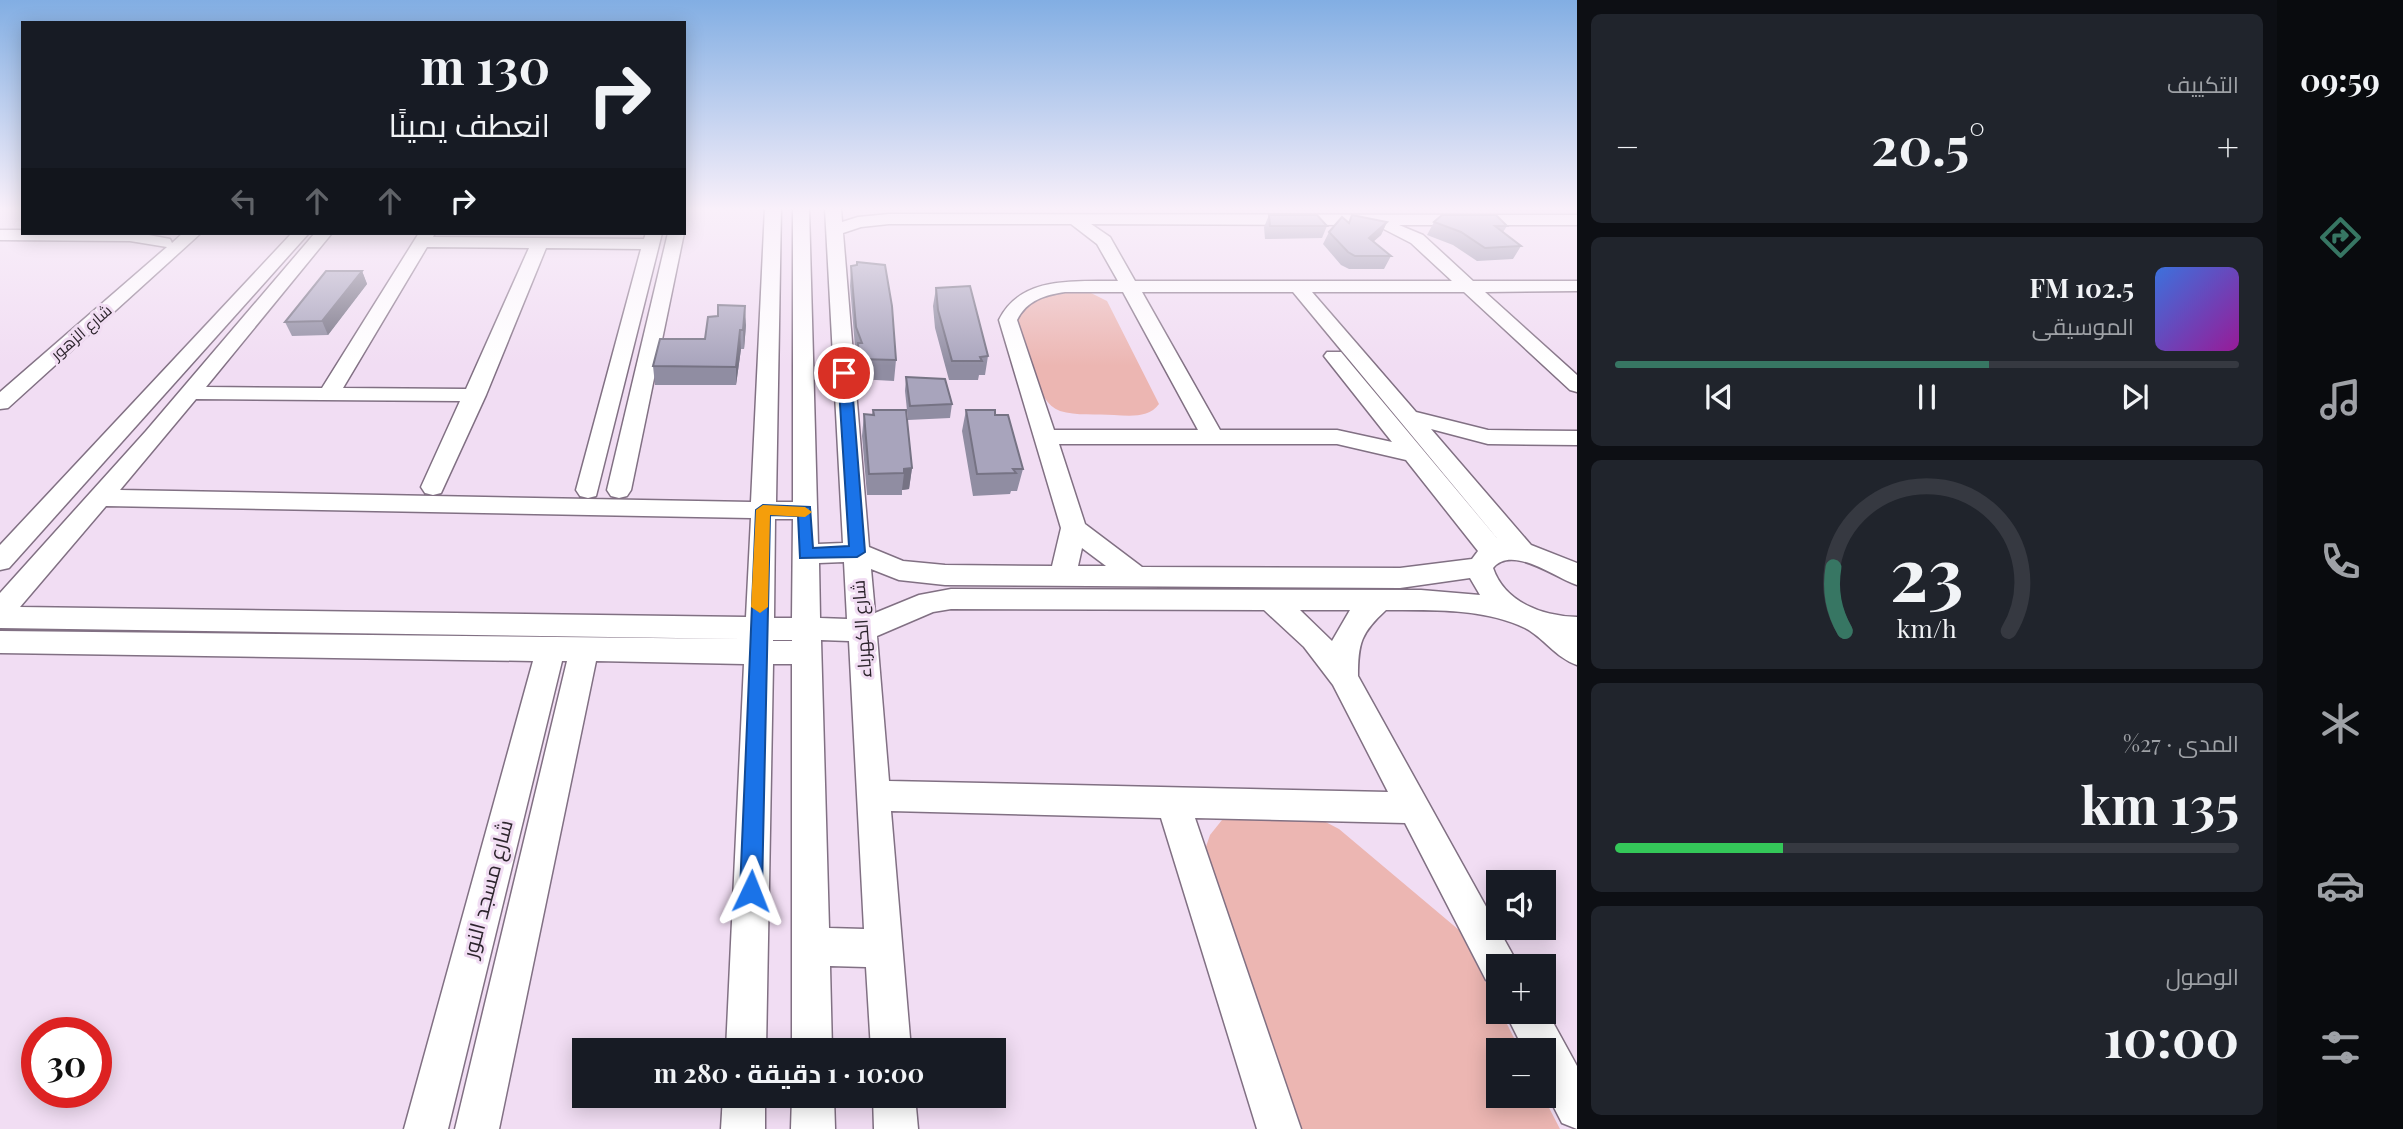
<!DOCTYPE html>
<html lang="ar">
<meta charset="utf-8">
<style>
:root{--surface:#171b24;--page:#20242c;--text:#f1f3f6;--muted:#9ea1a6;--line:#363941;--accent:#377663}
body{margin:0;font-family:"Playfair Display",Cairo,serif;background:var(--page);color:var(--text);direction:rtl;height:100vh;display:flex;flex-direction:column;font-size:26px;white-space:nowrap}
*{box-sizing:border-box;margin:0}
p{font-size:23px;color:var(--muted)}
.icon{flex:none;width:38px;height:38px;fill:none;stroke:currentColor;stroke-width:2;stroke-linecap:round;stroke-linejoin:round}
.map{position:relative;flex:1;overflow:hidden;direction:ltr}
.drawer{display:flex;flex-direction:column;gap:14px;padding:14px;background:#0d0f14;width:700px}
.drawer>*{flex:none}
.banner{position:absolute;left:21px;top:21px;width:665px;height:214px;border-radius:0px;box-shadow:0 4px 18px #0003;direction:rtl;background:#171b24;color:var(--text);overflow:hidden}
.tools{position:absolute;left:1486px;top:870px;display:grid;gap:14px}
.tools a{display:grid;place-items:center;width:70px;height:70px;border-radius:0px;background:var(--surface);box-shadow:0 4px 18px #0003;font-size:35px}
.speed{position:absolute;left:21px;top:1017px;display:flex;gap:14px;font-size:35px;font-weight:700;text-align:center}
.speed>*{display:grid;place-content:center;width:91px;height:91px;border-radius:50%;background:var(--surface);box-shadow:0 4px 18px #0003;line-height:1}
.speed .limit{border:10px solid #d22;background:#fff;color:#111}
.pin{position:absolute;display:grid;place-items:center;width:60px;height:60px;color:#fff;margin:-30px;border:4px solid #fff;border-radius:50%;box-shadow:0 2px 7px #0007}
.me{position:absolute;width:77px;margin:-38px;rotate:2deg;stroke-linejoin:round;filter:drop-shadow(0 0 5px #0008)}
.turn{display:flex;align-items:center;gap:24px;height:147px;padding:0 21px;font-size:32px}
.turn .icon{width:91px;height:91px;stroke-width:2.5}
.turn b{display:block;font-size:49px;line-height:60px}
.lanes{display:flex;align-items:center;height:66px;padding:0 21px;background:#0003;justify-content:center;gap:35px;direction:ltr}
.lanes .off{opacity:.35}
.big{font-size:52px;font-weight:700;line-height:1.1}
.drawer .card{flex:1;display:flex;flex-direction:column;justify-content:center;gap:10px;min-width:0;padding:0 24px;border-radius:10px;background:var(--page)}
.drawer .dial{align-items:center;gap:0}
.dial svg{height:182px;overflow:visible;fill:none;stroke:var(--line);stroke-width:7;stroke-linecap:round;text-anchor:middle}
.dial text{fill:var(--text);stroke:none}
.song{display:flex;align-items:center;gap:21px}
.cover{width:84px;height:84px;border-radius:10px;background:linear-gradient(135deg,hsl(220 70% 55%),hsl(300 70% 35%))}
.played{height:7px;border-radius:4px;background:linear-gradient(90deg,var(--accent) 60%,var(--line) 60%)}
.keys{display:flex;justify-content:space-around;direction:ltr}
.heat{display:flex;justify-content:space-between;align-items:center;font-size:38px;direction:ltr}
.charge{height:10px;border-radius:5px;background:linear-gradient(90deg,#34c759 27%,var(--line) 0)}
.trip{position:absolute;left:572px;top:1038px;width:434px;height:70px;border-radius:0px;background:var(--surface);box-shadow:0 4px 18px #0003;font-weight:700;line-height:70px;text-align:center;direction:rtl}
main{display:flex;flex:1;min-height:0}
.menu{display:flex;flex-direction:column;width:126px;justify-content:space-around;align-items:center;background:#090b0e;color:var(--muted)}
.menu .icon{width:49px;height:49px}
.menu .active{color:var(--accent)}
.menu b{font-size:32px;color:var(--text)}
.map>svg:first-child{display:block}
.green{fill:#ecb6b2}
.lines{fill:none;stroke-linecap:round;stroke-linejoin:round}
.minor-casing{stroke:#817083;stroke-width:3}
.minor{fill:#fff;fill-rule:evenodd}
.wall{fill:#908da2}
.shaded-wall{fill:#767384}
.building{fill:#a8a4bc;stroke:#767384;stroke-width:2}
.route{fill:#1a73e8;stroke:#114b97;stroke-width:2}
.slow{fill:#f59e0b}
.labels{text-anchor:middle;stroke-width:6;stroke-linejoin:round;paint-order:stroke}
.far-street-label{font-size:16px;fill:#2d252d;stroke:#f1ddf3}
.street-label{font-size:18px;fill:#2d252d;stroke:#f1ddf3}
.near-street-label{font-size:21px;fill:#2d252d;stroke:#f1ddf3}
</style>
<main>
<nav class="menu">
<b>09:59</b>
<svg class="icon active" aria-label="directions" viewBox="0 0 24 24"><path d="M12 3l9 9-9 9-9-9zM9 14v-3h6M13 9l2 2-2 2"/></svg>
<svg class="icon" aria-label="music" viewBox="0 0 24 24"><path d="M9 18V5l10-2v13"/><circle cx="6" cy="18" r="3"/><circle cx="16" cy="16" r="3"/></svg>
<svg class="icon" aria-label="phone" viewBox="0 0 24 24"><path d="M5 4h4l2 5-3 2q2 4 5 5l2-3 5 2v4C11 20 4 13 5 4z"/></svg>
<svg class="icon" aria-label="climate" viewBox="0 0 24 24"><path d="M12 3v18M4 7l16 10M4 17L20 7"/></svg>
<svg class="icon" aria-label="car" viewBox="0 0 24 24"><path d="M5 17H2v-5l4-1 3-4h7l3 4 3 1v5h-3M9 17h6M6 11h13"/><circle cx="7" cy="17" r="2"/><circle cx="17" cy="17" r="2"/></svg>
<svg class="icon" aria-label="filters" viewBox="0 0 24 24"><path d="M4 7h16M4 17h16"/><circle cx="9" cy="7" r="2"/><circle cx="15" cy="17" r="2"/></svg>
</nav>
<section class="drawer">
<div class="card"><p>التكييف</p>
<div class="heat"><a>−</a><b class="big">20.5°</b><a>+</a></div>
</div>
<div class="card">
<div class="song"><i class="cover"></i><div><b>102.5 FM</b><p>الموسيقى</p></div></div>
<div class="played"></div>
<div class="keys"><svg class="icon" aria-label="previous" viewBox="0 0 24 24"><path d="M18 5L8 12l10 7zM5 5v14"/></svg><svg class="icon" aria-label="pause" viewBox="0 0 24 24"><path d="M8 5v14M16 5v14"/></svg><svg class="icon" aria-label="next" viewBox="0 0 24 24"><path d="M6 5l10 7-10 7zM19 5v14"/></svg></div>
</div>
<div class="card dial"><svg viewBox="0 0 100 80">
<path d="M14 69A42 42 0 1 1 86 69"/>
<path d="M14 69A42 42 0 0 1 9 41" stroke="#377663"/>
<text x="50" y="56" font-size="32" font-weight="700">23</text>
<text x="50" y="72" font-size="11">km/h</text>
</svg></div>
<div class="card"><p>المدى · 27%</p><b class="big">135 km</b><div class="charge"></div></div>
<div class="card"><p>الوصول</p><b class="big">10:00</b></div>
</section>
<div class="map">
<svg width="1577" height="1129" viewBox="0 0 1577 1129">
<rect width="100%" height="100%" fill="#f1ddf3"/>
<g class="green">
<path d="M1071,289L1089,292L1107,301L1159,404C1149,418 1130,416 1114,415C1097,414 1076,416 1060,411C1034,402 1023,340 1015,315L1026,300Z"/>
<path d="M1226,815L1318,818L1339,829L1459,930L1498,1006V1012H1501L1520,1050H1498V1096H1543L1560,1129H1279L1201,861L1210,835Z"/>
</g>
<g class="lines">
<g class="minor-casing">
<g id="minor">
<path d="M765,208H781L776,502H793V208H809L818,544L843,543L825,208H841L842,222L858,217L889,214L1577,215V225H1399L1423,235L1473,281H1577V291L1485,292L1577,375V392L1570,390L1464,292H1312L1416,412L1488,430L1577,431V445L1488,444L1431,429L1531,545L1577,563V585C1557,579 1512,544 1493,568C1505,603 1543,616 1577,617V665C1556,658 1543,637 1525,628C1484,608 1430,610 1386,610C1361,633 1358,643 1358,676L1519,966H1498V984L1486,980L1405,823L1195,818L1301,1129H1257L1161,818L891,811L911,1050H871L866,967L830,966L832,1050H792V664H773L766,1050H726L744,664L596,661L499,1129H455L567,661H562L448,1129H404L533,661L0,653V631L745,639L0,628V593L146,431L315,233H332L206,387L322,388L419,233H435L433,237L644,239L646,233H662L596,496L588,498L580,496L576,490L641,249L546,248L486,395L441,493L433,495L425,493L421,487L460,401L196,399L120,490L751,502ZM889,224H1071L1097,244L1118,281C1075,282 1021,275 999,320L1061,528L1052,566L945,565L903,561L869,547L843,233L861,227ZM1091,224L1376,225L1411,243L1452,281H1135L1110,237ZM427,247L529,248L466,389L343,388ZM1065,292H1123L1198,430H1054L1017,320C1027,300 1045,295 1065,292ZM1142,292H1293L1501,543L1341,352H1327L1324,356L1392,442L1337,430H1220ZM1059,444H1337L1406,460L1478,551L1472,559L1400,568L1142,567L1085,524ZM106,506L751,518L746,617L20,607ZM775,519H793L792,618H774ZM1082,548L1106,566H1078ZM844,562L847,619L820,618L819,563ZM871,569L899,580L945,585L1400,588L1470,578L1480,595L1421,590L951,589L919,595L875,613ZM951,609L1264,610L1304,647L1333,685L1388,792L889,781L877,636L933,612ZM1300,610H1350L1332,641ZM773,640H792V641H773ZM821,640L849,641L864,929L829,928Z"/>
<path d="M0,230H23V233H138L170,239L172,243L183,233H201L8,408L0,409V392L167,247L130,241L0,240Z"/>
<path d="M292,233H309L9,568L0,570V545Z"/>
<path d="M668,233H684L631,490L627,496L619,498L611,496L607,490Z"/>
<path d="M1544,1006L1577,1066V1129L1562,1123L1544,1088V1050H1524L1505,1012H1544Z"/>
<path d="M723,1096H765V1129H721Z"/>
<path d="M792,1096H834L835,1129H791Z"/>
<path d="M873,1096H915L918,1129H874Z"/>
</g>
</g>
<use href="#minor" class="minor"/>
</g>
<g class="wall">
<path d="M1269,215L1327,226L1322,238L1265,239L1264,227Z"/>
<path d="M1348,222H1387L1381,235L1373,241L1391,256L1384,269H1349L1341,265L1323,244L1329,232Z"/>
<path d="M1434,222L1507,226L1503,232L1521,246L1513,259L1477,261L1453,245L1427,235Z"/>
<path d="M851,266L896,360L894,381L858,379L856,364L857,353L855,347L850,286Z"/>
<path d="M362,271L367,284L328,335L292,336L285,322Z"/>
<path d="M936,288L988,356L985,375H979L978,380H949L935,328L933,306Z"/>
<path d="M746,325L744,349H741L736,385H655L653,366L705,339Z"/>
<path d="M906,377L952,404L950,418L908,420L905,391Z"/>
<path d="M873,410L912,468L909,489L902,490V495H867L862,436L864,414L872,415Z"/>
<path d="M966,410L995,415L1023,469L1017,491H1011L1010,494L973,496L962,431Z"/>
</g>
<g class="shaded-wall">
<path d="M1387,222L1381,235L1363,251L1369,238Z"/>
<path d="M362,271L367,284L328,335L322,321Z"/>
<path d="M745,306L746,325L744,349L743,330Z"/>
<path d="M740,330L741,349L736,385V367Z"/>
<path d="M912,468L909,489L902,490L904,473V469Z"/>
</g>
<g class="building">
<path d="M1269,215H1317L1327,226H1270Z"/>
<path d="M1352,215L1387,222L1369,238L1391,256H1355L1348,252L1329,232L1342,217L1349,223Z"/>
<path d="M1442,215H1496L1507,226H1495L1521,246L1485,248L1461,232L1434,222Z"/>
<path d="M857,262L885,265L892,306L896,360L859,359L858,343H862L856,327L851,266L857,265Z"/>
<path d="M326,271H362L322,321L285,322Z"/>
<path d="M970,286L988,356L980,357L982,361H952L938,310L936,288Z"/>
<path d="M718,305L745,306L743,330H740L736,367L653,366L660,339H705L708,317L718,316Z"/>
<path d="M906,377L945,379L952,404L910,406Z"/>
<path d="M873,410H906L912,468L904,469V473L869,474L864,414L874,415Z"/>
<path d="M966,410H995V415H1008L1023,469H1013L1016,473L977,474Z"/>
</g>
<linearGradient id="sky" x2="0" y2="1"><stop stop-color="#82aee3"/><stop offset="0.57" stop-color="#f9f0fa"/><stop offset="1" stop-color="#f9f0fa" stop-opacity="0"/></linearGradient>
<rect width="1577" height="366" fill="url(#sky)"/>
<path class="route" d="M844,369L851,373L865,552L857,557L800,558L798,516L770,515L762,891L758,898L751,901L743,898L740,891L756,510L763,505L810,507L813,548L849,546L838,373Z"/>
<path class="slow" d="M763,505L805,507L812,512L805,517L770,515L768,607L760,613L751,607L756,510Z"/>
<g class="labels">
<g class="far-street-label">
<text transform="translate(81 332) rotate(-41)" y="6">شارع الزهور</text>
</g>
<g class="street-label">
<text transform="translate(862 629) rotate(-94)" y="6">شارع الكهرباء</text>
</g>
<g class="near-street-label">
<text transform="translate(488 889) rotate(-75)" y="7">شارع مسجد النور</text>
</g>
</g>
</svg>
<div class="tools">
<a><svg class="icon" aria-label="sound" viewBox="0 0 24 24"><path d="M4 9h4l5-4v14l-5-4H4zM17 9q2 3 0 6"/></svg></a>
<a>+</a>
<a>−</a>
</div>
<div class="speed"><div class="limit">30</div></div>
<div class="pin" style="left:844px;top:373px;background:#d93025"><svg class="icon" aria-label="arrive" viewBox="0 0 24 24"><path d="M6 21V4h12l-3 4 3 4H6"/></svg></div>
<svg class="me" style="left:751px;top:891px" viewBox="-20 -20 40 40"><path d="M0-17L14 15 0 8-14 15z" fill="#1a73e8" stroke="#fff" stroke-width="4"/></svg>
<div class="trip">10:00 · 1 دقيقة · 280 m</div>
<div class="banner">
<div class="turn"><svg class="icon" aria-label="right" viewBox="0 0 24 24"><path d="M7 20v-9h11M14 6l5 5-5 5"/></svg><div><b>130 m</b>انعطف يمينًا</div></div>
<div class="lanes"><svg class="icon off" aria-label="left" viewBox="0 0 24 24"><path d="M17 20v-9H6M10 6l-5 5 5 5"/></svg><svg class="icon off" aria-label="ahead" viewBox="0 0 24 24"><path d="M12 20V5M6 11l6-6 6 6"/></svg><svg class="icon off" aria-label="ahead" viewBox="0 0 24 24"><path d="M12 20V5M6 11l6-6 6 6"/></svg><svg class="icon" aria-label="right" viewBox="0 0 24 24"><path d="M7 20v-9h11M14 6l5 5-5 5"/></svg></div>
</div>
</div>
</main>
